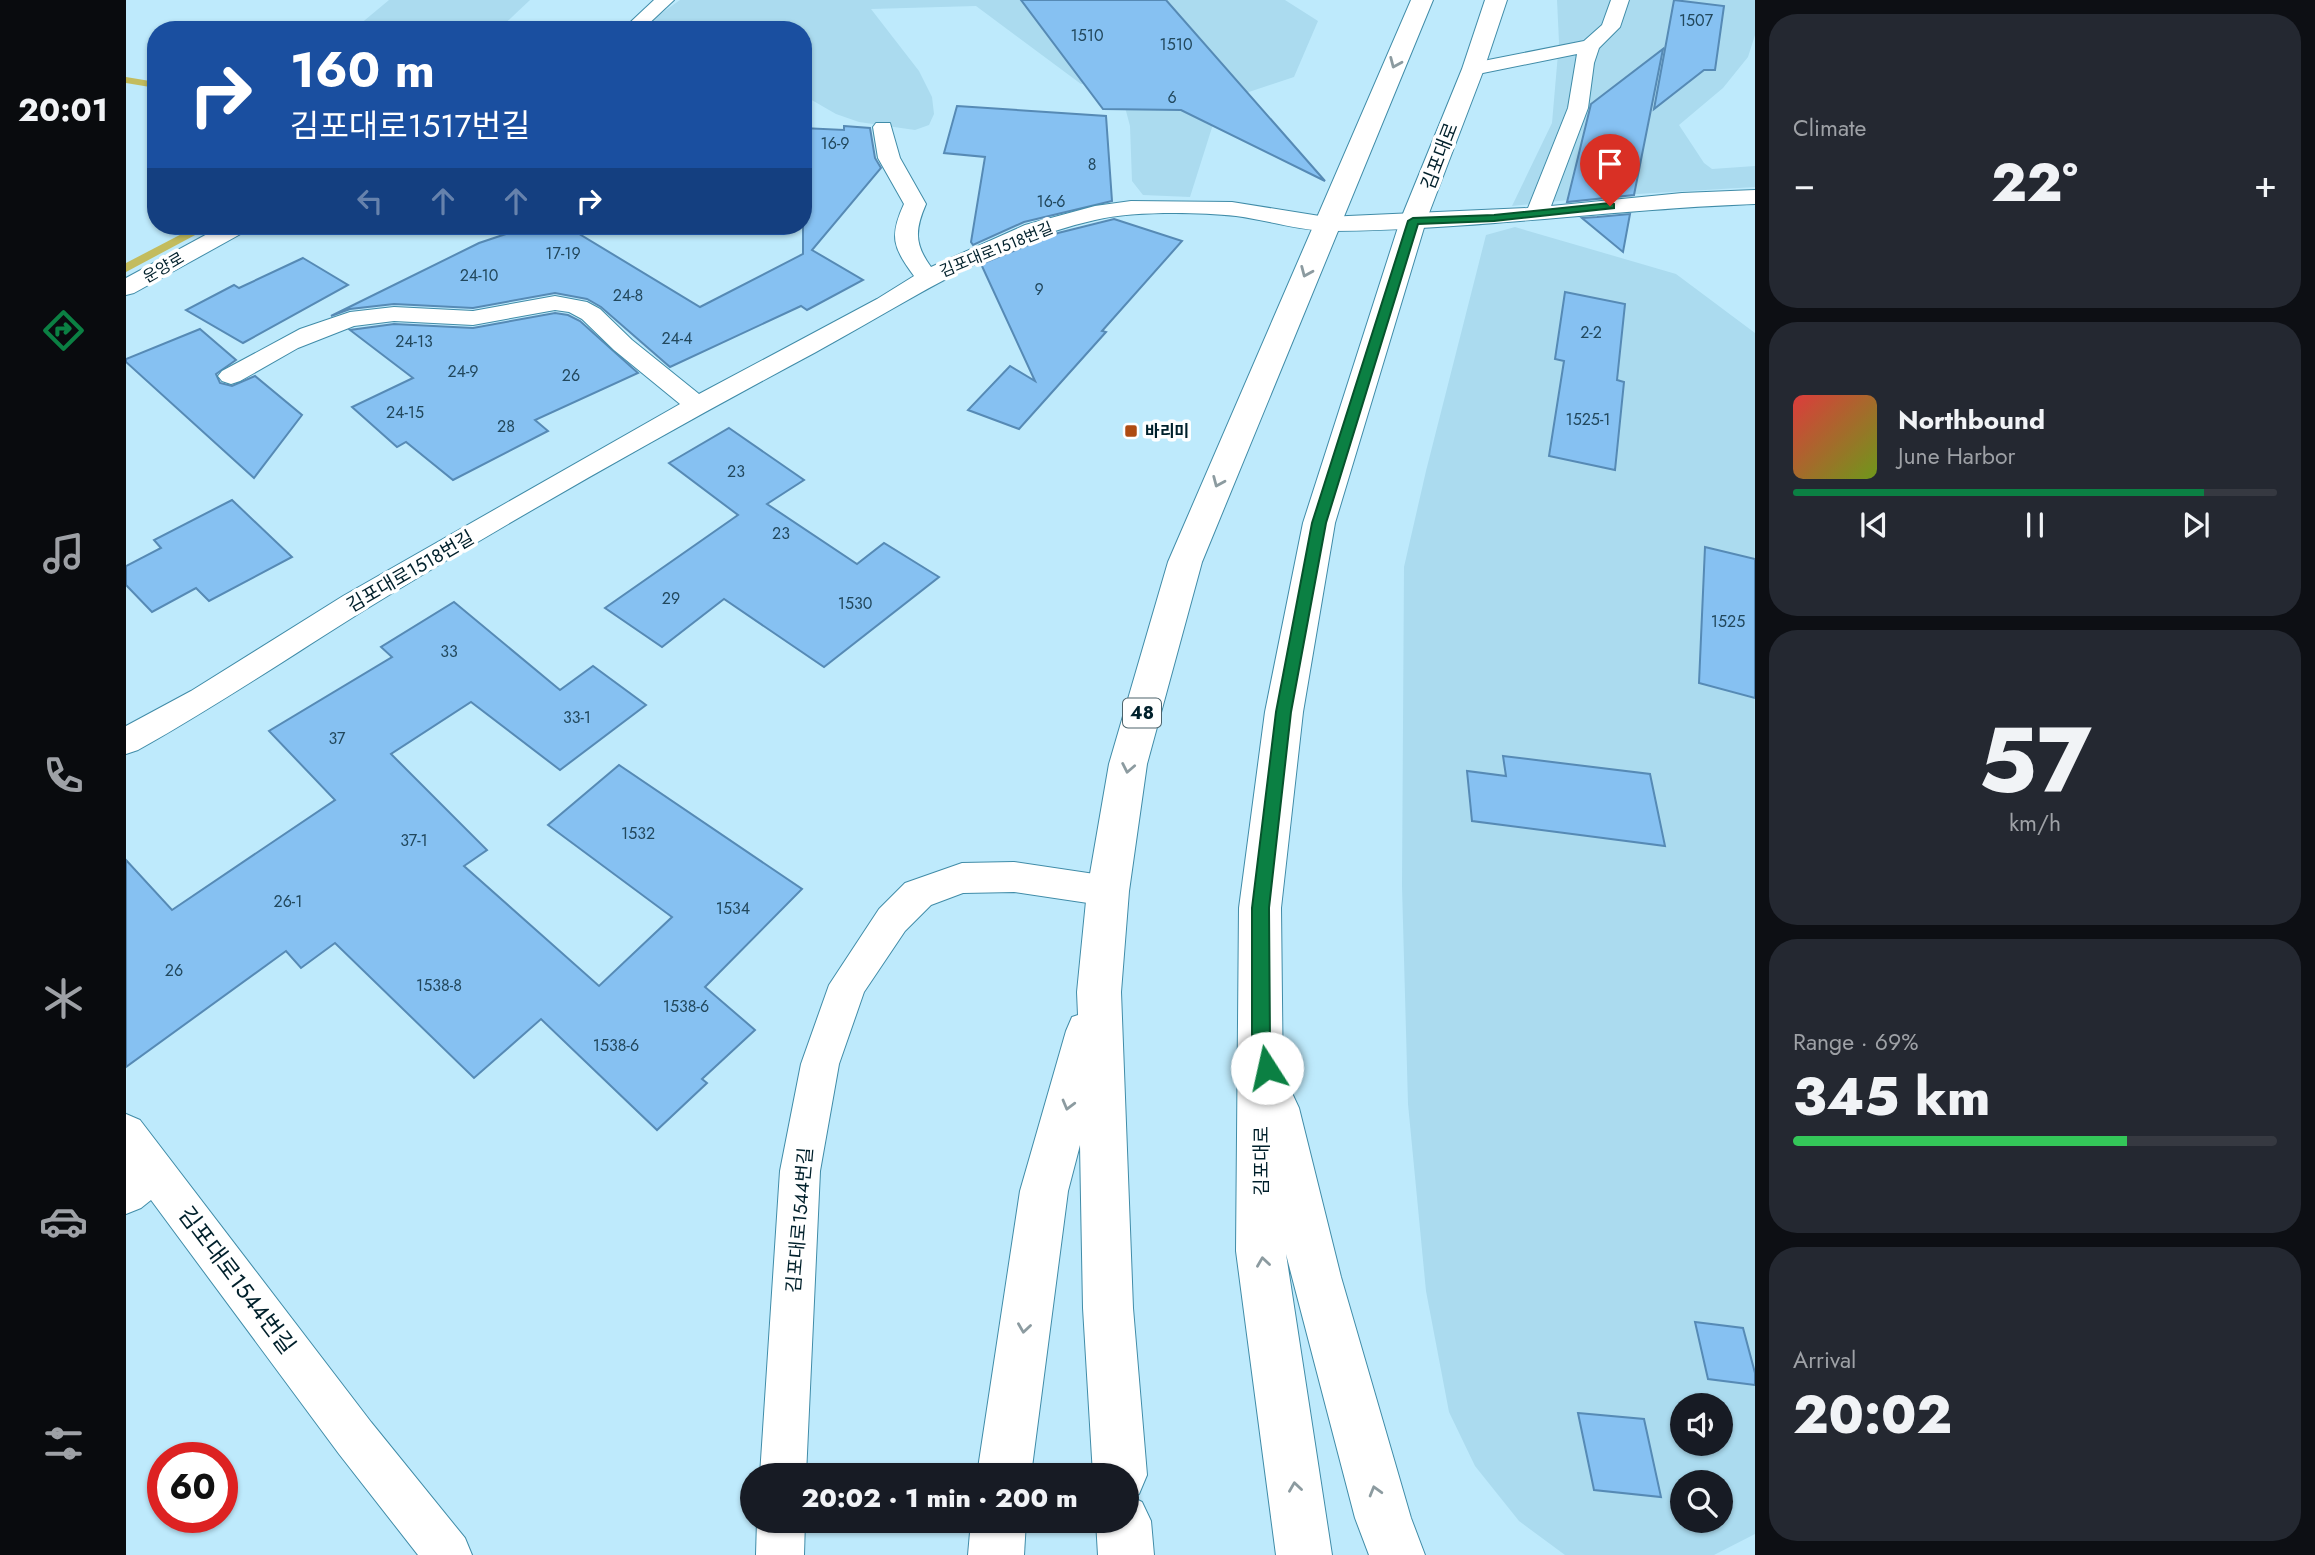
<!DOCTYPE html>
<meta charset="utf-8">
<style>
:root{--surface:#171b24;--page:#242831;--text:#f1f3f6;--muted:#9ea1a6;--line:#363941;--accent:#0b8043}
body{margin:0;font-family:Jost,"Noto Sans KR",sans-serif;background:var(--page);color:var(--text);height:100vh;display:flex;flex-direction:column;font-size:26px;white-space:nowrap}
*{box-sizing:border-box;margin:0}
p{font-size:23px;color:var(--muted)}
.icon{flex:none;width:38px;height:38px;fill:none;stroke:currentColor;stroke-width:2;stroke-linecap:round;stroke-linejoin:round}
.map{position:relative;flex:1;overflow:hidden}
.details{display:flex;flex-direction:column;gap:14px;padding:14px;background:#0d0f14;width:560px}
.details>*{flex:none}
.guide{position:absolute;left:21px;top:21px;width:665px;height:214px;border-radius:28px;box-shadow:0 2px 5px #0004;background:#1a4fa0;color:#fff;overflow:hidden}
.fabs{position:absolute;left:1544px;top:1393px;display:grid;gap:14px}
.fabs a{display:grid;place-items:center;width:63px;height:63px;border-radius:50%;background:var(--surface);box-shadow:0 2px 5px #0004;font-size:35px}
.speed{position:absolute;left:21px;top:1442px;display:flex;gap:14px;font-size:35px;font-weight:700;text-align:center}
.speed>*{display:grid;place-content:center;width:91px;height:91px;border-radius:50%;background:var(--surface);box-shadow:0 2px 5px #0004;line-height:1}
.speed .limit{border:10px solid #d22;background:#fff;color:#111}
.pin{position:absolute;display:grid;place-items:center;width:60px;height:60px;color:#fff;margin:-72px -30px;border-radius:50% 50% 50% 0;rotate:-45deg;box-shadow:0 0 7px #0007}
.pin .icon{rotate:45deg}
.me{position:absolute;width:77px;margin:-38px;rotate:350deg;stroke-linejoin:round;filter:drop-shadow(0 0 5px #0008)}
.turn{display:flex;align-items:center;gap:24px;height:147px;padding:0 28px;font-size:32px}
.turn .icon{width:91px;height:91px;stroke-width:2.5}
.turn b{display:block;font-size:49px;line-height:60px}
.lanes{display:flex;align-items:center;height:66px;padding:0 28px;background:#0003;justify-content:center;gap:35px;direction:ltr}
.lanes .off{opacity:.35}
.big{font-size:52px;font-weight:800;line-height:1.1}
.details .card{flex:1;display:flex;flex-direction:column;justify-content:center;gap:10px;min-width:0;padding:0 24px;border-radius:28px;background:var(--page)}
.details .dial{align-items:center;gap:0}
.dial b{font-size:91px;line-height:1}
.song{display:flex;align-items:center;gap:21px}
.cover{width:84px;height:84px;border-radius:10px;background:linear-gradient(135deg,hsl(0 70% 55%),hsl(80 70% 35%))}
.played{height:7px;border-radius:4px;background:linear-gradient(90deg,var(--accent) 85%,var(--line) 85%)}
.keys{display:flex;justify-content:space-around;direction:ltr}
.heat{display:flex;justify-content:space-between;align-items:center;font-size:38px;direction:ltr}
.charge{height:10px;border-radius:5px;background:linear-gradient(90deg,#34c759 69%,var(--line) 0)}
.trip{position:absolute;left:614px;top:1463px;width:399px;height:70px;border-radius:35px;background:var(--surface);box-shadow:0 2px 5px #0004;font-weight:800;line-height:70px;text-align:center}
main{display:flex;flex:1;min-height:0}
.dock{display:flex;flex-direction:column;width:126px;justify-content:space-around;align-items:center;background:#090b0e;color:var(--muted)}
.dock .icon{width:49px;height:49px}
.dock .selected{color:var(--accent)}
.dock b{font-size:32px;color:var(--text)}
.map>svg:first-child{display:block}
.built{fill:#abdbef;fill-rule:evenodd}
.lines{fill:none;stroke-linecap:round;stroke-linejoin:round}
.stream{fill:#c3bc5e;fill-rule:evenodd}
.building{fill:#86c1f2;stroke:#568ab5;stroke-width:2}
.service-casing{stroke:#408ca8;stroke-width:2}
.primary-casing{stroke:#408ca8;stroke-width:2}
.service{fill:#fff;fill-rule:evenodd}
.primary{fill:#fff;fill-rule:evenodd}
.oneway{stroke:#8c9ba0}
.route{fill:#0b8043;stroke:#07532c;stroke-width:2}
.poi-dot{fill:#ae4b13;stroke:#fff;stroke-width:2.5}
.labels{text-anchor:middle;stroke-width:7;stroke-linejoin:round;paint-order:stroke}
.number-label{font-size:16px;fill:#22485d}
.far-street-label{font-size:16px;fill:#00202b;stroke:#fff}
.far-poi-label{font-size:16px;font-weight:bold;fill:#00202b;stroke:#fff;text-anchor:start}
.shield{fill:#fff;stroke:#4c636b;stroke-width:2}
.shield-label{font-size:18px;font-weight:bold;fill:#00202b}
.street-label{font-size:19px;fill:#00202b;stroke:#fff}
.near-street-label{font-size:23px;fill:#00202b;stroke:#fff}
</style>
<main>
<nav class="dock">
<b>20:01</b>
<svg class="icon selected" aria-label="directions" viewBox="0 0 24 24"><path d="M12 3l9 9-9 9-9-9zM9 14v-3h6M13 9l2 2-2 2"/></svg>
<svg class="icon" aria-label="music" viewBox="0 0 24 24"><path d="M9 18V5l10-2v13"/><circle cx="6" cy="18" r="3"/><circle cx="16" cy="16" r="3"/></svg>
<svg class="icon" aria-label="phone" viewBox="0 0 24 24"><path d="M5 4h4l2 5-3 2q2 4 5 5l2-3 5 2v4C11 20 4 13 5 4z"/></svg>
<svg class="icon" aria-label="climate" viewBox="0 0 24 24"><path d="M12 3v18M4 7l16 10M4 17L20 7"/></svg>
<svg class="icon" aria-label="car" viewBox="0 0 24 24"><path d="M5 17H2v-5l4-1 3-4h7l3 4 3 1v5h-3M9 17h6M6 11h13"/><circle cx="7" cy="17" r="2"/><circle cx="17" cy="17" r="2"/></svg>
<svg class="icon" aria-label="filters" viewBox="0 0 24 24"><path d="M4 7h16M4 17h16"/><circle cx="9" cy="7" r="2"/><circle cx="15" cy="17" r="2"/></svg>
</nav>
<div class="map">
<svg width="1629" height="1555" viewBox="0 0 1629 1555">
<rect width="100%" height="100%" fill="#beeafc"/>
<g class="built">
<path d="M263,0H404L372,30H227Z"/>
<path d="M554,0H1159L1192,21L1168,77L1102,99L1089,118L1064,197L1017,195L1006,181L1004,126L996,96L979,81L955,84L850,6L745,9L793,71L806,97L808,114L803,125L789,130L733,122L710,114L677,95V30H518L530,17Z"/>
<path d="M1431,0H1629V35L1622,57L1597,88L1553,125L1578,163L1586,169L1629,166V187L1478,196L1386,206L1426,123L1433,42Z"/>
<path d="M1389,227L1550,274L1629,333V1534L1588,1555H1439L1393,1521L1349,1466L1323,1412L1300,1291L1282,1104L1276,886L1278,567L1300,471L1360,235ZM1556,1405H1594V1444H1556ZM1556,1482H1594V1521H1556Z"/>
</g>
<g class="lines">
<g class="stream">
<path d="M0,77L30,82V88L0,83Z"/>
<path d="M71,226H86L0,272V263Z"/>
</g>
</g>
<g class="building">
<path d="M895,0H1040L1199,181L1055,110L977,109Z"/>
<path d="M1548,0L1598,6L1589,70H1578L1528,109Z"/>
<path d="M1537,49L1508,195L1441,202L1465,104Z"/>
<path d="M831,106L980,116L986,201L898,222L847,245L845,242L859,157L818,153Z"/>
<path d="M718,126L744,128L749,158L755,168L686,250L737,280L681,310L675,306L544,367L475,307L461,299L429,293L347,308L268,304L224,309L205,316L353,243L404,226H440L574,307L677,254V128L718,130Z"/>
<path d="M1504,214L1497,252L1456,218L1471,217Z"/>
<path d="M988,219L1056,241L976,331L980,332L893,429L842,410L884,366L909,381L855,264L932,233Z"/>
<path d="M177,258L222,285L117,343L60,310L108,285L113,288Z"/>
<path d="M1439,292L1499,304L1491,380L1498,382L1489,470L1423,456L1438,361L1429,359Z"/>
<path d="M429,313L442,315L454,321L512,373L409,420L422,431L327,480L280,442L271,447L226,407L287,378L224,330L268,324L347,328Z"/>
<path d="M74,329L110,360L90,374L94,383L106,386L129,376L176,415L128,478L0,362V359Z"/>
<path d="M603,428L678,480L641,504L731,564L758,543L813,577L698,667L598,599L536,647L479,608L612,515L543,463Z"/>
<path d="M106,500L166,557L83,601L70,588L26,612L0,585V566L35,548L28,540Z"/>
<path d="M1579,547L1629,559V698L1573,683Z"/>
<path d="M328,602L434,690L467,666L520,705L434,770L345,702L265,754L361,850L338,866L473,986L546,917L422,825L493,765L676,889L579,987L629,1030L576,1079L581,1083L531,1130L415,1019L348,1078L209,943L175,968L160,951L0,1067V860L46,910L209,800L143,731L266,657L255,647Z"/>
<path d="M1377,756L1524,774L1539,846L1346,821L1341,771L1380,776Z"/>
<path d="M1569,1322L1617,1328L1629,1373V1385L1582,1379Z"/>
<path d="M1452,1413L1518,1419L1535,1497L1468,1490Z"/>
</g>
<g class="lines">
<g class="service-casing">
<g id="service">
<path d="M528,0H548L516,30H496Z"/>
<path d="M1485,0H1503L1494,27L1473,48L1468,63L1462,108L1425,206L1556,193L1629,190V204C1488,209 1347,230 1206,231C1174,231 1141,220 1110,216C1070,212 1007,211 969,220C867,243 780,303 690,352C537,434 385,520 237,611C162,658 89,707 12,750L0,754V726L65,691L217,596L554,404L488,350L456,319L443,312L429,310L347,325L268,321L228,326L172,348L114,381L105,384L96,381L92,376L96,371L174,329L224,312L268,307L347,311L429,296L461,302L474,309L506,340L573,394L751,299L788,276C767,247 763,237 778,204L752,158L747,127L750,123H764L774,158L800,204C789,229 788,244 805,267L899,225L969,206L1005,201L1106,202L1200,217L1402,208L1442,108L1451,54L1347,75L1337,69L1347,63L1458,41L1476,25Z"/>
<path d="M96,226H123L120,231L8,293L0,295V278Z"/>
<path d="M888,862L982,876L995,880L1000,891L995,902L982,906L888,892L837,893L805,905L779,931L738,992L713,1064L694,1171L680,1475H634L654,1171L675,1064L703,985L753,909L779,883L836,863Z"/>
<path d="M0,1114L14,1120L245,1422L339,1538L346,1555H292L213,1454L25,1200L15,1208L0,1214Z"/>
<path d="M631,1521H679L678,1555H630Z"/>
</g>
</g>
<g class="primary-casing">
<g id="primary">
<path d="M1285,0H1307L1076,562L1021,764L1003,891L995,992L1007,1308L1021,1475L1013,1494L1006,1497L1016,1502L1025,1521L1028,1555H972L970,1521H1001V1475H967L957,1308L954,1145L942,1191L905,1475H851L894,1191L940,1031L946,1017L952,1015L951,992L961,891L983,764L1042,562Z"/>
<path d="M1359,0H1381L1358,69L1300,221L1209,523L1177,712L1155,908L1157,1089L1166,1093L1173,1108L1215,1277L1285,1518L1299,1555H1243L1229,1518L1160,1254L1206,1555H1150L1110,1251L1113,908L1139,712L1177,523L1274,221L1336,69Z"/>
<path d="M845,1521H900L898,1555H842Z"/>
</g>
</g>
<use href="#service" class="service"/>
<use href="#primary" class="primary"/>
</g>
<defs><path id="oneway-chevron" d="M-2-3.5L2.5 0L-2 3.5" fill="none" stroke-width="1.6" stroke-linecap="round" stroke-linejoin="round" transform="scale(1.75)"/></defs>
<g class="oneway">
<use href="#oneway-chevron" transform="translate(1269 63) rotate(113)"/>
<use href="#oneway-chevron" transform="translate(1180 272) rotate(113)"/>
<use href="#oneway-chevron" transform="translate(1092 482) rotate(113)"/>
<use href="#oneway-chevron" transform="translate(1002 768) rotate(101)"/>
<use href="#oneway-chevron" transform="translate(942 1105) rotate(105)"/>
<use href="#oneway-chevron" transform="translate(1137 1262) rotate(-98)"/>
<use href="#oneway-chevron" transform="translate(898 1328) rotate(98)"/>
<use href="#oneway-chevron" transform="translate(1169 1487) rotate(-98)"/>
<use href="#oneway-chevron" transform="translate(1249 1491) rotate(-106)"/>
</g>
<path class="route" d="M1484,203L1488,204V208L1368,221L1292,224L1200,523L1165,712L1143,908L1144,1042L1150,1068L1147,1074L1141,1076L1134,1074L1126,1042V908L1150,712L1186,523L1282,221L1287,218L1368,215Z"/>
<rect class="poi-dot" x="998" y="424" width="14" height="14" rx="3.5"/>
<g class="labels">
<g class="number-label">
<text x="1570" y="26">1507</text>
<text x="961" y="41">1510</text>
<text x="1050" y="50">1510</text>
<text x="1046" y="103">6</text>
<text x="709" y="149">16-9</text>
<text x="966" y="170">8</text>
<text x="925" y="207">16-6</text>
<text x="437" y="259">17-19</text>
<text x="353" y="281">24-10</text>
<text x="913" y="295">9</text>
<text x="502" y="301">24-8</text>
<text x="1465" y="338">2-2</text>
<text x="551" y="344">24-4</text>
<text x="288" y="347">24-13</text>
<text x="337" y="377">24-9</text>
<text x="445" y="381">26</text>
<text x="279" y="418">24-15</text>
<text x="1462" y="425">1525-1</text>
<text x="380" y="432">28</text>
<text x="610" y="477">23</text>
<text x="655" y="539">23</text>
<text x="545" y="604">29</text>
<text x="729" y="609">1530</text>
<text x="1602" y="627">1525</text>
<text x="323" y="657">33</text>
<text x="451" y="723">33-1</text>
<text x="211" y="744">37</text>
<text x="512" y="839">1532</text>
<text x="288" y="846">37-1</text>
<text x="162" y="907">26-1</text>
<text x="607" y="914">1534</text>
<text x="48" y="976">26</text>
<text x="313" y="991">1538-8</text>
<text x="560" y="1012">1538-6</text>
<text x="490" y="1051">1538-6</text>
</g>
<g class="far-street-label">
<text transform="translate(870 249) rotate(-22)" y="6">김포대로1518번길</text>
<text transform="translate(37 267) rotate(-30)" y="6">운양로</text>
</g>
<g class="far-poi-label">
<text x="1019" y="437">바리미</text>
</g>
<rect class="shield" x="997" y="698.5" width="38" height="29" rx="5"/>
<g class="shield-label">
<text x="1016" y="719">48</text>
</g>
<g class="street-label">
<text transform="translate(1313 156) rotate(-69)" y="7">김포대로</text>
<text transform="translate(284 571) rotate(-30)" y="7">김포대로1518번길</text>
<text transform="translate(1135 1161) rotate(-90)" y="7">김포대로</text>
<text transform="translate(673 1220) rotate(-85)" y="7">김포대로1544번길</text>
</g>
<g class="near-street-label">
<text transform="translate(111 1280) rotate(53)" y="8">김포대로1544번길</text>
</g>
</g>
</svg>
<div class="fabs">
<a><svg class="icon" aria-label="sound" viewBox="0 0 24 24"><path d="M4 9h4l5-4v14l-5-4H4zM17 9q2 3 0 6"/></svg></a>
<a><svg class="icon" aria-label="search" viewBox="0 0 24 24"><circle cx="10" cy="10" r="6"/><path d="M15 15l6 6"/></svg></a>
</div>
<div class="speed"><div class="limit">60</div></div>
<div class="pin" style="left:1484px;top:206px;background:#d93025"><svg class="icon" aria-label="arrive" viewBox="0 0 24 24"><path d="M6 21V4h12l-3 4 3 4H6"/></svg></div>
<svg class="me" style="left:1141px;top:1068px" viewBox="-20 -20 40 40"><circle r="19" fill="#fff"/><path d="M0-13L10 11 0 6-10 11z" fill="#0b8043"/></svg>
<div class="trip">20:02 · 1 min · 200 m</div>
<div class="guide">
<div class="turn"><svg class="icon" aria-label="right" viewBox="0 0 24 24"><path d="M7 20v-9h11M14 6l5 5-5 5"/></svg><div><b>160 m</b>김포대로1517번길</div></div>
<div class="lanes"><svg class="icon off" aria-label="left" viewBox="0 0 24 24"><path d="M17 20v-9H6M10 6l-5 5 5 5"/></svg><svg class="icon off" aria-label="ahead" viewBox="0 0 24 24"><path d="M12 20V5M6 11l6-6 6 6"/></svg><svg class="icon off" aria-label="ahead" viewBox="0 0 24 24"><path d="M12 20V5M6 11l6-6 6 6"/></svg><svg class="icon" aria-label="right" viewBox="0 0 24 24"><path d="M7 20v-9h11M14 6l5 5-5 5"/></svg></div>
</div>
</div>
<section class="details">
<div class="card"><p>Climate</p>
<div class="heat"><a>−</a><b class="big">22°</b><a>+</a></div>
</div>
<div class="card">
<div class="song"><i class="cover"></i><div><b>Northbound</b><p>June Harbor</p></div></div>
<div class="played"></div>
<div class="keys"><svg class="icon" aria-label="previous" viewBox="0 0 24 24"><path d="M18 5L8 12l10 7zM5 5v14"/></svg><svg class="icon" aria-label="pause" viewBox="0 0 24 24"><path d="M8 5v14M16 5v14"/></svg><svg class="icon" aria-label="next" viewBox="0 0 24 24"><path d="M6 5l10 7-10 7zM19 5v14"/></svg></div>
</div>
<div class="card dial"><b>57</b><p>km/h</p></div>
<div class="card"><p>Range · 69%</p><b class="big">345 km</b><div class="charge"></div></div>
<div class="card"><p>Arrival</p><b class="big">20:02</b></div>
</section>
</main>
